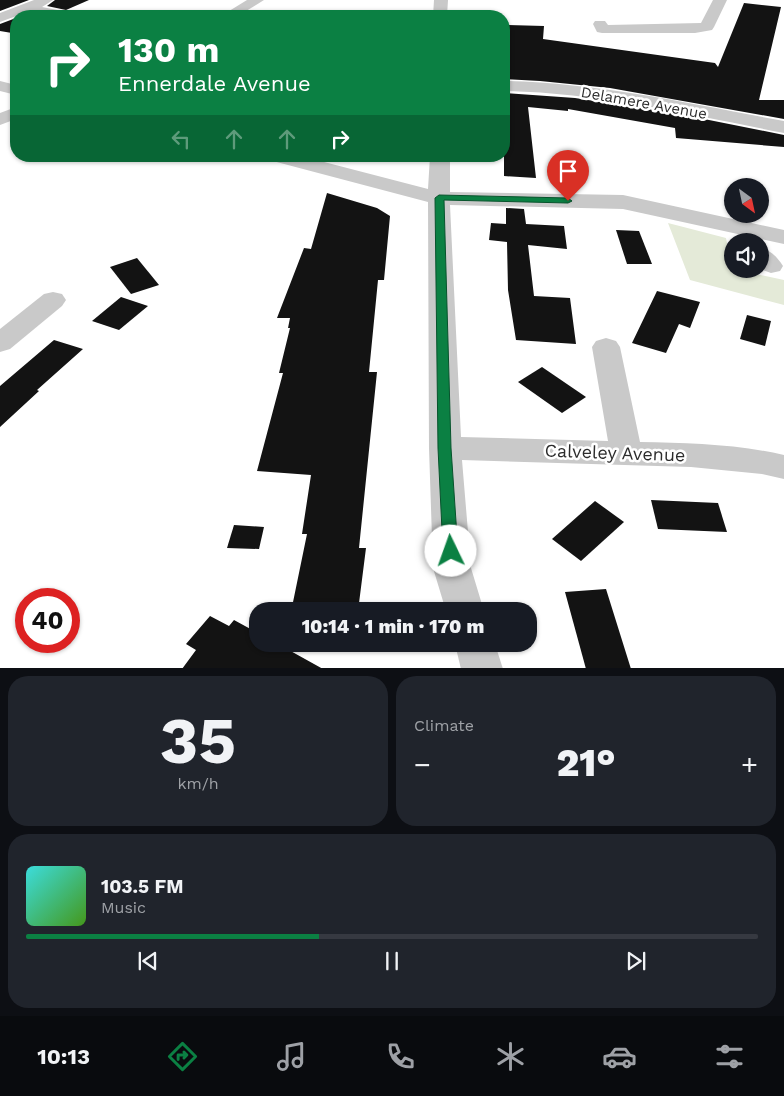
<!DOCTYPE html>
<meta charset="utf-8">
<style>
:root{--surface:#171b24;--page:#20242c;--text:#f1f3f6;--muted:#9ea1a6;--line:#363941;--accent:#0b8043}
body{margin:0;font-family:"Work Sans",sans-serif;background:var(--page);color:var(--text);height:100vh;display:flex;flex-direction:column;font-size:19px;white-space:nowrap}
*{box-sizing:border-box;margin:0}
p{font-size:16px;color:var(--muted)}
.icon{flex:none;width:28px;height:28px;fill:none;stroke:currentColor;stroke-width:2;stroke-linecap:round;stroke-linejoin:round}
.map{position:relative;height:668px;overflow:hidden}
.details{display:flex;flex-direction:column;gap:8px;padding:8px;background:#0d0f14;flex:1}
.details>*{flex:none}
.banner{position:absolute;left:10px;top:10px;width:500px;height:152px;border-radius:20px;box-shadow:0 1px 4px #0004;background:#0b8043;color:#fff;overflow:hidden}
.needle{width:32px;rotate:147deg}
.controls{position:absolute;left:724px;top:178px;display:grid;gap:10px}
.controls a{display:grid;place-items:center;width:45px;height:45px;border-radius:50%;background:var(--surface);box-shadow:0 1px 4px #0004;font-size:25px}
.speed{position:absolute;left:15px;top:588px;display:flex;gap:10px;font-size:25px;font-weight:700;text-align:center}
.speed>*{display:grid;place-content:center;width:65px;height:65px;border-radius:50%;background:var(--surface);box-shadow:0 1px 4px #0004;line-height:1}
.speed .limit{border:8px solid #d22;background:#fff;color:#111}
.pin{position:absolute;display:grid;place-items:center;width:42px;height:42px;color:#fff;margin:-51px -21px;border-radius:50% 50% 50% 0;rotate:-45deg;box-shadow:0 0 5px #0007}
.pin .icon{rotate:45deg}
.me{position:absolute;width:55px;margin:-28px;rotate:357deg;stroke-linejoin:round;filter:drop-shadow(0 0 4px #0008)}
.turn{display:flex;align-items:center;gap:18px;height:105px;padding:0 25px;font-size:22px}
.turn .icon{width:65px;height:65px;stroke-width:2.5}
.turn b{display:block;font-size:35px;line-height:42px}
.lanes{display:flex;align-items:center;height:48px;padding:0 25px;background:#0003;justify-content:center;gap:25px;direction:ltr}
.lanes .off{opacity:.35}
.big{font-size:38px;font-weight:800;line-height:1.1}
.details .tile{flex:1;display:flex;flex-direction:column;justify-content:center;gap:8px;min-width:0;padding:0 18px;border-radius:20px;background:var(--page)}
.details .dial{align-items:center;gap:0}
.dial b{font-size:65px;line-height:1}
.song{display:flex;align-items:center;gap:15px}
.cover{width:60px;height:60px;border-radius:8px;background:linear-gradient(135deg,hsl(180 70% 55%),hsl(100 70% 35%))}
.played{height:5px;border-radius:2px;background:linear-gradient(90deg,var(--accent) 40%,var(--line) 40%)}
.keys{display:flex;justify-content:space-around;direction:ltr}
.heat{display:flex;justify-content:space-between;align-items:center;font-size:28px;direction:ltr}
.details .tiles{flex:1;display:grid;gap:8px;grid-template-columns:1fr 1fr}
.tile:last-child{grid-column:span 2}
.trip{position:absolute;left:249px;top:602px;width:288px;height:50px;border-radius:20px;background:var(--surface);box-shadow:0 1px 4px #0004;font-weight:800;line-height:50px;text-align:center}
.menu{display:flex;height:80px;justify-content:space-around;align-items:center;background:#090b0e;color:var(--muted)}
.menu .icon{width:35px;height:35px}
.menu .selected{color:var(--accent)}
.menu b{font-size:22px;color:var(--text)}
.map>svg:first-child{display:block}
.green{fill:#e4ead8}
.building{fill:#131313}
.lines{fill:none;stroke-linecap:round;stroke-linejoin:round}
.minor{fill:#c9c9c9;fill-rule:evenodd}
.route{fill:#0b8043;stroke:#07532c}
.labels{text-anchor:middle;stroke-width:5;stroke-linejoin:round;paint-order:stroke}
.far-street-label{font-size:15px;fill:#2c2c2c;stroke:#fff}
.street-label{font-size:18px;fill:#2c2c2c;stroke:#fff}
</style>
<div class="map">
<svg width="784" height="669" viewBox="0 0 784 669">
<rect width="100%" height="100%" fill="#fff"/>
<path class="green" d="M668,223L726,238L732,269L784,280V305L690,280Z"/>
<g class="building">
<path d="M0,0H29L0,11Z"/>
<path d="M55,0H89L66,10L47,6Z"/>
<path d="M744,3L781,7L759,100H784V119L610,88L540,81L504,79V25L544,26L543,39L715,63L718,67Z"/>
<path d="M16,18V31L12,33L0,31V24Z"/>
<path d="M504,93L575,98L679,114L784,135V147L676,138L675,128L568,109V111L528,107L536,178L504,176Z"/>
<path d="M327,193L377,208L390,216L384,280H378L369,372H377L359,548H366L358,611L292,607L307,534H302L311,475L257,471L283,373H279L290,328H288L290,318H277L304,248L311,249Z"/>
<path d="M506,208L524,209L526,224L564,226L567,249L528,245L534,296L570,298L576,344L516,340L508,290L507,242L489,240L491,223L506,224Z"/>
<path d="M616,230L639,231L652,264H627Z"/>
<path d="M137,258L159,285L131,294L110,267Z"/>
<path d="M657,291L700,302L690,328L679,324L666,353L632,343Z"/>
<path d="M121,297L148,306L119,330L92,321Z"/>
<path d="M747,315L771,321L765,346L740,339Z"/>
<path d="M54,340L83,349L37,390L39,391L0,427V386Z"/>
<path d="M542,367L586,397L562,413L518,382Z"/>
<path d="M651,500L718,503L727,532L658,529Z"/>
<path d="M595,501L624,522L581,561L552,539Z"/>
<path d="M234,525L264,527L259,549L227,548Z"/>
<path d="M606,589L631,669H586L565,592Z"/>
<path d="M210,616L229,626L234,620L258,633V644H278L323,669H182L196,650L186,644Z"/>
</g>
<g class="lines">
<g class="minor">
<path d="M34,0H53L42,7L73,13L75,16H48L27,12L0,22V13Z"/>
<path d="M247,0H264L238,16H221Z"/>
<path d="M434,0H448L447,16H433Z"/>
<path d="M713,0H727L714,27L712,30L695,33H602L597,32L593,24L595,21H605L608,25L701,23Z"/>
<path d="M0,81L16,85V95L0,91Z"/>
<path d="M504,81C599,83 691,104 784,121V133C691,115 599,93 504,91Z"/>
<path d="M16,107V119L0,125V113Z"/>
<path d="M266,156H301L428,189L430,156H450V192L623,195L784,230V244L623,209L450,205L461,437L608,441L592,347L596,341L606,338L616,341L620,347L640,442C688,443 737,444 784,455V479L762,474L691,467L462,460L471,568L484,611H446L433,568L429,448L428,202L269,160Z"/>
<path d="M760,248C771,250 777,257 783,266L780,271L771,273L760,269Z"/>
<path d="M53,292L62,294L66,300L62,306L10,349L0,352V329L44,294Z"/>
<path d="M455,644H495L503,669H461Z"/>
</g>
</g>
<path class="route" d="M439,195L568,198L572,201L568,203L444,200L451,448L458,551L456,556L451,557L445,556L443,551L438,448L435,198Z"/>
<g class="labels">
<g class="far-street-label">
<text transform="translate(644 103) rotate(10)" y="5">Delamere Avenue</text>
</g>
<g class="street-label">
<text transform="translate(615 453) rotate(2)" y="6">Calveley Avenue</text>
</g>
</g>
</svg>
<div class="controls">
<a><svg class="needle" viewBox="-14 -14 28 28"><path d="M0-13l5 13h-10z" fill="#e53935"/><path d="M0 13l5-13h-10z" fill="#9ea1a6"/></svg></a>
<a><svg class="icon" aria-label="sound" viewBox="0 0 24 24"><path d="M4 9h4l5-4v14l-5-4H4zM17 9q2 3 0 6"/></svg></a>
</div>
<div class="speed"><div class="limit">40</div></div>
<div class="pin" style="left:568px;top:201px;background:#d93025"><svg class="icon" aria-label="arrive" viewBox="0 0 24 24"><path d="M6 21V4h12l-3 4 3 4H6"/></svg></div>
<svg class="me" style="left:451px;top:551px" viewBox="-20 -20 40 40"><circle r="19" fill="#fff"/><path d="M0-13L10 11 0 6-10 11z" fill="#0b8043"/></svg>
<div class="trip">10:14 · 1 min · 170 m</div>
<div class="banner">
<div class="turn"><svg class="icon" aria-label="right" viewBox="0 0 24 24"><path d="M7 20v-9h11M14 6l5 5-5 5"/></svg><div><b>130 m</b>Ennerdale Avenue</div></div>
<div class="lanes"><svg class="icon off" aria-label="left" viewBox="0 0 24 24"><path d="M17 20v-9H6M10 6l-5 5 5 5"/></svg><svg class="icon off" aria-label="ahead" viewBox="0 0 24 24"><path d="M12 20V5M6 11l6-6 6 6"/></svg><svg class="icon off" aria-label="ahead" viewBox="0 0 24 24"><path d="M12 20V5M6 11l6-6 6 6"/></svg><svg class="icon" aria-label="right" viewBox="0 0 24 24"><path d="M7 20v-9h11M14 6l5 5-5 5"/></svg></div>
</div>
</div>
<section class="details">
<div class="tiles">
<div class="tile dial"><b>35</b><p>km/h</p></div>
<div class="tile"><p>Climate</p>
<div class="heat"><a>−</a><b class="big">21°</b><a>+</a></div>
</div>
<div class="tile">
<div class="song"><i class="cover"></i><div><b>103.5 FM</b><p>Music</p></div></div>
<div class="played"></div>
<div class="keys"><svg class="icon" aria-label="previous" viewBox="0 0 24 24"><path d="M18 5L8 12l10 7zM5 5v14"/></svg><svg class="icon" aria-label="pause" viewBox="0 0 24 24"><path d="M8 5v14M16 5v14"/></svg><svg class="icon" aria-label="next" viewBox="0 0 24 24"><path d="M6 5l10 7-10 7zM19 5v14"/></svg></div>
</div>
</div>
</section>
<nav class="menu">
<b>10:13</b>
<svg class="icon selected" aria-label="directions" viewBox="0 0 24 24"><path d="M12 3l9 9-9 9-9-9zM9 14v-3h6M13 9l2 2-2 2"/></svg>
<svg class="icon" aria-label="music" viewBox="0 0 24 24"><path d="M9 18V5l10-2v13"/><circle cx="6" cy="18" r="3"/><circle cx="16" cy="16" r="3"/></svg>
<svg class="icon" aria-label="phone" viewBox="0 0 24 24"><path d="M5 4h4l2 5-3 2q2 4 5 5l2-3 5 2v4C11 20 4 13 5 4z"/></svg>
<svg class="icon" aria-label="climate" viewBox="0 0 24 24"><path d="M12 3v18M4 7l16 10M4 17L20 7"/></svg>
<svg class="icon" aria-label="car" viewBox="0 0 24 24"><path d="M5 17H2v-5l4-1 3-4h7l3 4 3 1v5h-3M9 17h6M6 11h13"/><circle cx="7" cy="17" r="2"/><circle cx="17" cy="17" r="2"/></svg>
<svg class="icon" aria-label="filters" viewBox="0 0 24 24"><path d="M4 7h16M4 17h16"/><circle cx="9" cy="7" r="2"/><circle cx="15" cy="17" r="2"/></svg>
</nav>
